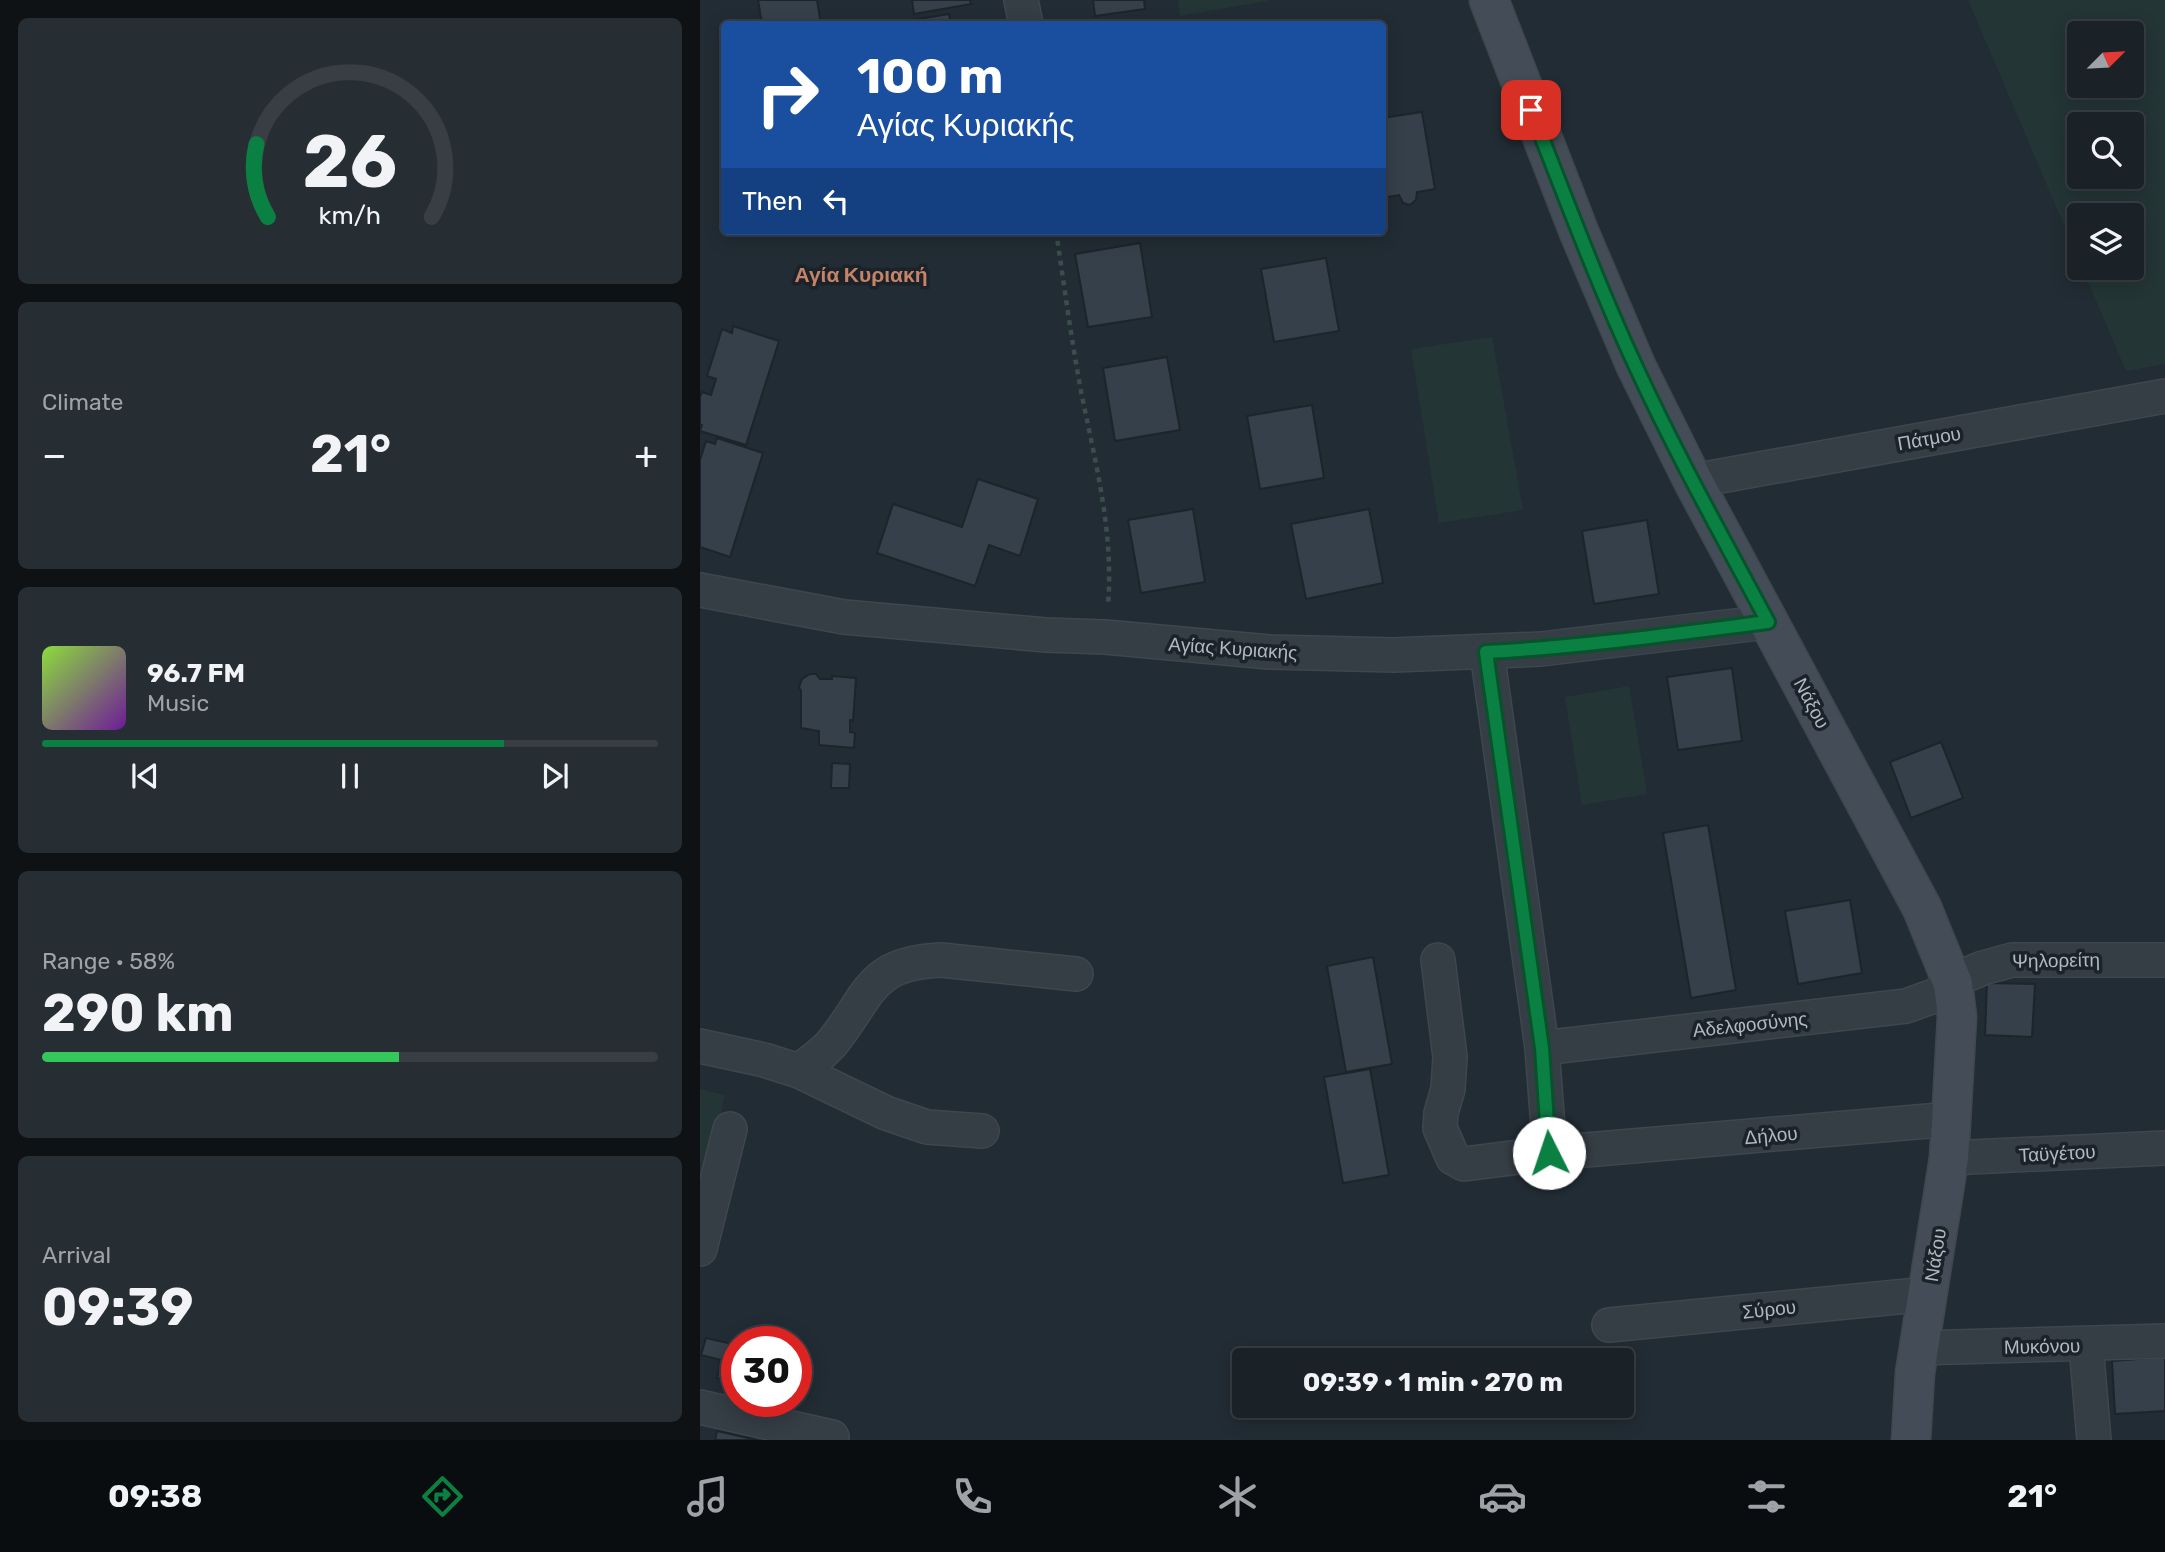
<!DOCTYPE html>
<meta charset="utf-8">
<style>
:root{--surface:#1a2127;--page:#272e33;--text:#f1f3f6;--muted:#9fa3a7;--line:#383e44;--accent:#0b8043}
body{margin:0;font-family:Rubik,sans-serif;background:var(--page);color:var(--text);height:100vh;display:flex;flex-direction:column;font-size:26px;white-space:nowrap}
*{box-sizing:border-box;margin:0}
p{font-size:23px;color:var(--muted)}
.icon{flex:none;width:38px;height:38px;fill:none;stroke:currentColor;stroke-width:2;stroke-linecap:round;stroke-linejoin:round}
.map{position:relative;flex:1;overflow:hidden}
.side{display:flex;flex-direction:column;gap:18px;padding:18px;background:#0e1215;width:700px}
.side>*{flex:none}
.top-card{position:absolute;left:21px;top:21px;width:665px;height:214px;border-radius:7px;box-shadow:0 4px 18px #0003,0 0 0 2px var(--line);background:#1a4fa0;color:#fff;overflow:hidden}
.needle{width:46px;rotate:66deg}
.controls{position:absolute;left:1367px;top:21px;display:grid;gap:14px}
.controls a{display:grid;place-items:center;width:77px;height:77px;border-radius:7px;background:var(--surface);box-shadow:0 4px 18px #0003,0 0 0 2px var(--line);font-size:35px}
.speed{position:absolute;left:21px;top:1326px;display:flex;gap:14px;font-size:35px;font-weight:700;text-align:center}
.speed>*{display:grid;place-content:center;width:91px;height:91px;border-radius:50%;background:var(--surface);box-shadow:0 4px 18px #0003,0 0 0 2px var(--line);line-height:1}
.speed .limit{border:10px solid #d22;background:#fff;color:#111}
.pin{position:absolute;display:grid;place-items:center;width:60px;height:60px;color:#fff;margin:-30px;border-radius:14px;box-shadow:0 4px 10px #0006}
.me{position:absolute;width:77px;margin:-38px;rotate:356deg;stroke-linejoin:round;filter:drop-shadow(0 0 5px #0008)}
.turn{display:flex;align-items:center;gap:24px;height:147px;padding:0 21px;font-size:32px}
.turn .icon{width:91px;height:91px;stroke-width:2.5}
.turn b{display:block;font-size:49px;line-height:60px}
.then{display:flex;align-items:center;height:66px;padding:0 21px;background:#0003;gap:14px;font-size:26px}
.big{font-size:52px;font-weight:700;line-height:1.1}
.side .widget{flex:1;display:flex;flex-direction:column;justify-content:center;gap:10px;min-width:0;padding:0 24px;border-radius:10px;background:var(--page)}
.side .dial{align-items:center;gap:0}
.dial svg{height:182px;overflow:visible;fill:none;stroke:var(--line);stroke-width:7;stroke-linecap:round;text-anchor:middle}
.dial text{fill:var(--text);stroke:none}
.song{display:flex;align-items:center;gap:21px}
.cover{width:84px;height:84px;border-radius:10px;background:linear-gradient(135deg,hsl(90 70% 55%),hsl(280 70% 35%))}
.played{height:7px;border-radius:4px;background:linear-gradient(90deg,var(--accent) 75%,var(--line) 75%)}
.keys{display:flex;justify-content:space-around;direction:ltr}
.heat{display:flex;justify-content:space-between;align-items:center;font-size:38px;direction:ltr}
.charge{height:10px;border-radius:5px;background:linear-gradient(90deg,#34c759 58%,var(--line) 0)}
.trip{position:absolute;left:532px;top:1348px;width:402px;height:70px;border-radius:7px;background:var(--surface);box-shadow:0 4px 18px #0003,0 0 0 2px var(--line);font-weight:700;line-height:70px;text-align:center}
.dock{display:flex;height:112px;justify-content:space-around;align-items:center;background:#0a0d10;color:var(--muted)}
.dock .icon{width:49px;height:49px}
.dock .current{color:var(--accent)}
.dock b{font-size:32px;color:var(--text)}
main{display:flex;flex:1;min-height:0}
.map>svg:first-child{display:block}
.green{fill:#243535;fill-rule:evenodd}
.building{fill:#35404a;stroke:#1d242b;stroke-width:2}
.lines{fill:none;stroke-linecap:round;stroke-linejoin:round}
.street-casing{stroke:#3f464e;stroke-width:36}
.secondary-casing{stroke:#3f464e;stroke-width:41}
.path{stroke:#3c4d4d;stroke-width:4.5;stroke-dasharray:5 5;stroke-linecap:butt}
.street{stroke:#353d45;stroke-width:33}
.secondary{stroke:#444d57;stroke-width:38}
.route-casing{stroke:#07532c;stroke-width:18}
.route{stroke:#0b8043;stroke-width:12}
.labels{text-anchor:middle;stroke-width:7;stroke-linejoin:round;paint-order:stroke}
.street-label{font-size:19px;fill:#afb9c1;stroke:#1b2229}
.neighbourhood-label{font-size:21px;font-weight:bold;fill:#c58467;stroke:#1b2229}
</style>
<main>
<section class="side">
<div class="widget dial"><svg viewBox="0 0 100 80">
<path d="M14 69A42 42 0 1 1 86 69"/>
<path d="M14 69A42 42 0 0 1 9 37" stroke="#0b8043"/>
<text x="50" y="56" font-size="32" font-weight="700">26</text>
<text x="50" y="72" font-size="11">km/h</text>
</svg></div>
<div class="widget"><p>Climate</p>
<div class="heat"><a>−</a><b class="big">21°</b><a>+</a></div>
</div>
<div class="widget">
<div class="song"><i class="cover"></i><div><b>96.7 FM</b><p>Music</p></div></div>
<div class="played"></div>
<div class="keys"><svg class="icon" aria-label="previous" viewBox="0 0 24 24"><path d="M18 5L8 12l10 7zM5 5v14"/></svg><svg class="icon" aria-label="pause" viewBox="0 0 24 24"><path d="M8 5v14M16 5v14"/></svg><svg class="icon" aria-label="next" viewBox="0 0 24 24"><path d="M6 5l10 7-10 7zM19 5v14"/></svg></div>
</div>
<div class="widget"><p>Range · 58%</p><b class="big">290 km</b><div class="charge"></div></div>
<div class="widget"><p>Arrival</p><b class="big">09:39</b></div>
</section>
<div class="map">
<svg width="1465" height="1440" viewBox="0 0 1465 1440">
<rect width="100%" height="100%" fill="#222c34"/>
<g class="green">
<path d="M478,0H567V1L480,16Z"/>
<path d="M1268,0H1465V364L1426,371L1382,268H1432V215H1379V260ZM1432,33V86H1379V33ZM1432,124V177H1379V124Z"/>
<path d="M792,337L823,510L739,523L711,349Z"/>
<path d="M929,686L947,794L882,805L865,697Z"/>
<path d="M0,1089L25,1095L0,1204Z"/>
</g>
<g class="building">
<path d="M58,0H117L121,24H62Z"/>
<path d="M212,0H270L271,4L214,14Z"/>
<path d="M393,0H444L445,9L395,16Z"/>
<path d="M249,14L251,24H194V23Z"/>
<path d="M722,112L735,189L717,192L716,200L710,205L703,203L699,195L682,198V118Z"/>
<path d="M440,243L452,317L388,327L375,254Z"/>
<path d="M626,258L639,331L574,342L561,269Z"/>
<path d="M33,326L79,341L46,445L0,431L2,425L0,424V397L2,392L11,395L16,379L7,376L22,329L32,333Z"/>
<path d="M467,357L480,430L415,441L403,368Z"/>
<path d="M612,405L624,478L560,489L547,416Z"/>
<path d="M17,438L63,453L30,557L0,547V460L6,441L15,444Z"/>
<path d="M278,479L338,499L320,556L289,545L275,586L177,553L193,504L262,527Z"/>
<path d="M493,509L505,582L441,593L428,520Z"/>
<path d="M669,509L683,583L606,599L591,524Z"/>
<path d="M947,520L959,594L894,604L882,531Z"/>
<path d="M1032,668L1042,741L978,750L967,677Z"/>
<path d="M110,674H116L120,679H132V676L156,678L153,721L150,720V732L155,733L154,748L119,745V731L101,728V691L99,687L102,679Z"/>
<path d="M1241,742L1263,798L1211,818L1190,762Z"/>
<path d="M132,763L150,764L149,788H131Z"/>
<path d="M1008,825L1036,990L991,998L963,833Z"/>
<path d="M1150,900L1162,973L1098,984L1085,911Z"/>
<path d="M673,957L692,1064L646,1072L627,966Z"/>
<path d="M1287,983L1335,984L1332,1037L1285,1035Z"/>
<path d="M670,1069L689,1175L643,1183L624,1077Z"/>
<path d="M6,1338L37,1345V1383L17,1378L21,1360L1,1355Z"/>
<path d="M1465,1357V1411L1415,1414L1412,1361Z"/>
<path d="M17,1431L57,1440H15Z"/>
</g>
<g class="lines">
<g class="street-casing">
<g id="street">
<path d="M321,0L326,24"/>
<path d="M993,481L1465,396"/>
<path d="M0,590L144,617L346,635L405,637L569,652L694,655L841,649L1068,622"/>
<path d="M787,652L842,1048L850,1153L1252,1119"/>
<path d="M738,960L750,1057L748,1089L741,1113L740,1128L753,1158L764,1164L850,1153"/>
<path d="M0,1046L64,1060L99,1071L186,1113L227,1127L282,1131"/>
<path d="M842,1048L1206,1006L1234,996L1266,975L1283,968L1312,960H1465"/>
<path d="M99,1071C110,1062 123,1054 132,1043C171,995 168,963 241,960L376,974"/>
<path d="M1249,1158L1465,1148"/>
<path d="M0,1249L30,1129"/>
<path d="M909,1325L1228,1294"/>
<path d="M1386,1345L1394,1440"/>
<path d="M1219,1348L1465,1341"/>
<path d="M0,1407L132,1437"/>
</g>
</g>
<g class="secondary-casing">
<path id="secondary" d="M789,0L879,232L936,366L993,481L1222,908L1253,984L1257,1017L1249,1158L1215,1373L1211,1440"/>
</g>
<path class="path" d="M356,231C364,284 371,338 381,391C395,461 414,532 408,604"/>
<use href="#street" class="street"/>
<use href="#secondary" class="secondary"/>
</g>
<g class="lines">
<g class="route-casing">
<path id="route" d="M831,110C865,196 897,283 936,367C976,454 1023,538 1068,622C974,634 881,647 786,652L842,1048L849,1153"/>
</g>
<use href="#route" class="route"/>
</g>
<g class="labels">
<g class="street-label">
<text transform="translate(1229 438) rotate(-10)" y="7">Πάτμου</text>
<text transform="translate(533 648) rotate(4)" y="7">Αγίας Κυριακής</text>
<text transform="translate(1112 703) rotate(62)" y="7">Νάξου</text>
<text transform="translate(1356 960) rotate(-1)" y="7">Ψηλορείτη</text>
<text transform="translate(1050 1024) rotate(-6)" y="7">Αδελφοσύνης</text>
<text transform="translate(1071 1135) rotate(-5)" y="7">Δήλου</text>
<text transform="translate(1357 1153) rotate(-3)" y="7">Ταϋγέτου</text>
<text transform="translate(1235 1255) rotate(-81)" y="7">Νάξου</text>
<text transform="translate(1069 1309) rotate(-6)" y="7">Σύρου</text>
<text transform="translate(1342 1346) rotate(-1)" y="7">Μυκόνου</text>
</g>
<g class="neighbourhood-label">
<text x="161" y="282">Αγία Κυριακή</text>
</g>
</g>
</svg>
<div class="controls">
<a><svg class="needle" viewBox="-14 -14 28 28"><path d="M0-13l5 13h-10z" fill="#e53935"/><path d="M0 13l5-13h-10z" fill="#9fa3a7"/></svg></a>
<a><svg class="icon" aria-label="search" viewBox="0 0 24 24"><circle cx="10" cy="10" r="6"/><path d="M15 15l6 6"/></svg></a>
<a><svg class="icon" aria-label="layers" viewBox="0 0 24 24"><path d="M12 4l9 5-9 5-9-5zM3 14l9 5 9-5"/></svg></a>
</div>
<div class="speed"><div class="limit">30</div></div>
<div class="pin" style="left:831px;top:110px;background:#d93025"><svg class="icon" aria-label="arrive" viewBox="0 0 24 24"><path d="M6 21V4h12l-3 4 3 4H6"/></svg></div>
<svg class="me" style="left:849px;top:1153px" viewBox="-20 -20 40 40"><circle r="19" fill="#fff"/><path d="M0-13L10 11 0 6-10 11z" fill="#0b8043"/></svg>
<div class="trip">09:39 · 1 min · 270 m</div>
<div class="top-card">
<div class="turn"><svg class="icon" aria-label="right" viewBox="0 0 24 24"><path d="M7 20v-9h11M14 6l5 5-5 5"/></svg><div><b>100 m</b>Αγίας Κυριακής</div></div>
<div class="then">Then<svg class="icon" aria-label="left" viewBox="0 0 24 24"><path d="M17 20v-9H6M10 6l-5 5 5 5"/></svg></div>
</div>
</div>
</main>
<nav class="dock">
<b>09:38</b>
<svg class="icon current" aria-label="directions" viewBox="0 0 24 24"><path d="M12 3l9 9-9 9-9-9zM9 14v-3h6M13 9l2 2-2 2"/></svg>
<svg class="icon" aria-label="music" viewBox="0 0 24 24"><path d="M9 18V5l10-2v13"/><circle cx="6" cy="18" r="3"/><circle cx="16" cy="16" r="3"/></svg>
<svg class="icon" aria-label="phone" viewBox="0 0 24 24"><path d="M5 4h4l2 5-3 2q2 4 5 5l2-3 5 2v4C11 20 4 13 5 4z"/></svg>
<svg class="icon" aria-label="climate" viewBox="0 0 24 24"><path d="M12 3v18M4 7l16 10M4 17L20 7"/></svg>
<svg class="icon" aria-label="car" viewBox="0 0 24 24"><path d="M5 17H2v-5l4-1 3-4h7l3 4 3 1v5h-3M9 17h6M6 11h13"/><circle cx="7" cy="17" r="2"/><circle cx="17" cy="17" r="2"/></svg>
<svg class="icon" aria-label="filters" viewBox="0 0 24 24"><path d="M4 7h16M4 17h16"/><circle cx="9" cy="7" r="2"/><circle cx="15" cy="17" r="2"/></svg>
<b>21°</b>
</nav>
